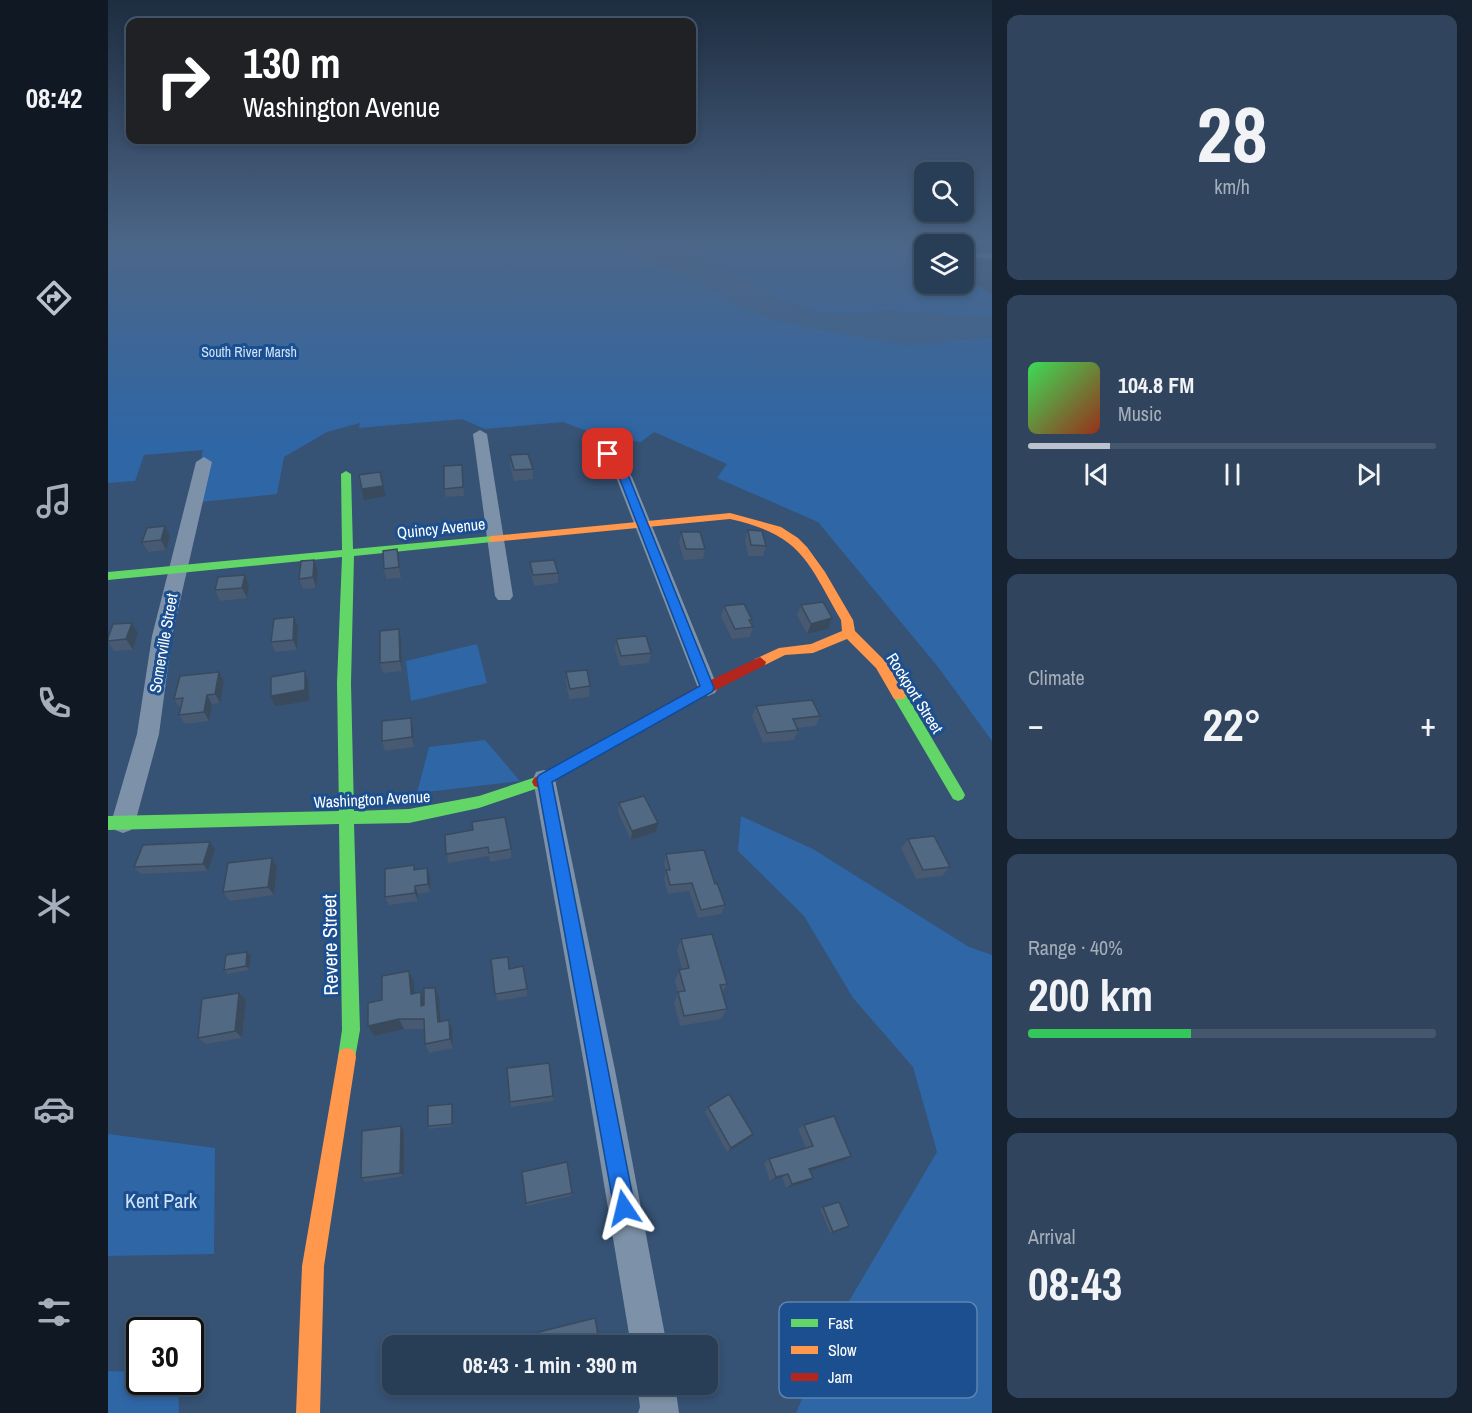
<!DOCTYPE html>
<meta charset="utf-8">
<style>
:root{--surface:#283e57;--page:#30455d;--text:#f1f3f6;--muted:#a5aeba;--line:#44576d;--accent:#b9c2ce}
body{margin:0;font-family:"Archivo Narrow",sans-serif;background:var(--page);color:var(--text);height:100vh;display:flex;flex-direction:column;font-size:22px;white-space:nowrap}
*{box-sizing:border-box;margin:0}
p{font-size:20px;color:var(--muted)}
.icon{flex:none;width:33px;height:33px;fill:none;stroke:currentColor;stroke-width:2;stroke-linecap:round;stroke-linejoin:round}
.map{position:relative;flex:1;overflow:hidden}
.side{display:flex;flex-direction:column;gap:15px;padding:15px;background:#162230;width:480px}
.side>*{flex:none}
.guide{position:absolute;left:18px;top:18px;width:570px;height:126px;border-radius:12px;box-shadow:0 3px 9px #0003,0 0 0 2px var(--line);background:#202124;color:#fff;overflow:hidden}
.controls{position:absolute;left:806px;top:162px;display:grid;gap:12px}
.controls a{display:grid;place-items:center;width:60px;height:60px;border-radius:12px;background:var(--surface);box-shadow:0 3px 9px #0003,0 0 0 2px var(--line);font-size:30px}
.speed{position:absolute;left:18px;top:1317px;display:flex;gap:12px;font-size:30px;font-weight:700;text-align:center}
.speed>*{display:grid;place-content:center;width:78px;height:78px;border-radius:50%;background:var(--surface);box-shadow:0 3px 9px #0003,0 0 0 2px var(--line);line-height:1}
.speed .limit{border:3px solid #111;border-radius:9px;background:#fff;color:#111}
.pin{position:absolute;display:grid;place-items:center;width:51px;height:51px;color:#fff;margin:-26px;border-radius:12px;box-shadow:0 3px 9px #0006}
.me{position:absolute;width:66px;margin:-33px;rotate:350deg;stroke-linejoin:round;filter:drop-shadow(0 0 4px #0008)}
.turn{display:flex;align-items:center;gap:21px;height:126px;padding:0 18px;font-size:27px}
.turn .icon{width:78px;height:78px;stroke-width:2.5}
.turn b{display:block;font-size:42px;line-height:51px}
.big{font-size:45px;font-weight:700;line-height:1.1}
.side .tile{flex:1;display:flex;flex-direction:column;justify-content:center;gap:9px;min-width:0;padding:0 21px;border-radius:12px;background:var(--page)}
.side .dial{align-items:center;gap:0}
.dial b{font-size:78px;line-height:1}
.song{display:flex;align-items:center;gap:18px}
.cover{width:72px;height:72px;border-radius:9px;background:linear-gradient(135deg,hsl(130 70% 55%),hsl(10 70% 35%))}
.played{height:6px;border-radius:3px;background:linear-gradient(90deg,var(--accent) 20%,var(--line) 20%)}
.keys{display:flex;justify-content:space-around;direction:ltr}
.heat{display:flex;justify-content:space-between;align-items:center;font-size:33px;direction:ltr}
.charge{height:9px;border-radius:4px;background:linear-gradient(90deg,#34c759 40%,var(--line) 0)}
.trip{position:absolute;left:274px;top:1335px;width:336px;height:60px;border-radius:12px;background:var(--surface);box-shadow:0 3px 9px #0003,0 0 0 2px var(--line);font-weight:700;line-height:60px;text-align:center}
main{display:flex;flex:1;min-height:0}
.menu{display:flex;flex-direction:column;width:108px;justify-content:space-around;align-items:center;background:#101923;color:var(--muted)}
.menu .icon{width:42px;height:42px}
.menu .current{color:var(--accent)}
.menu b{font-size:27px;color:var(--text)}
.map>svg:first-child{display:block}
.green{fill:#2f66a5}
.water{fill:#3b618d}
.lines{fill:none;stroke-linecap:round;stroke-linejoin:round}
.street{fill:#7d92a8;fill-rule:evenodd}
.fast{fill:#63d668;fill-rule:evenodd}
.slow{fill:#ff974d;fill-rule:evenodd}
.jam{fill:#b3261e;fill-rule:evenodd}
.wall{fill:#475a72}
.shaded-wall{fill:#394a5c}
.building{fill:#526984;stroke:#394a5c;stroke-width:1.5}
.route{fill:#1a73e8;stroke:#114b97;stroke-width:1.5}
.labels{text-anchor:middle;stroke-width:6;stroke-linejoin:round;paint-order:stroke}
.far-park-label{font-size:14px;fill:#cfe3fa;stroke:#1b4f8f}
.street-label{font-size:16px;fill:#fff;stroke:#1b4f8f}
.near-street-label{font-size:20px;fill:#fff;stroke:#1b4f8f}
.near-park-label{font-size:20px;fill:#cfe3fa;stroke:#1b4f8f}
.key{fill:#1b4f8f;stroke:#5f84b1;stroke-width:1.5}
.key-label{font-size:16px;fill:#fff}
</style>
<main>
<nav class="menu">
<b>08:42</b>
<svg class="icon current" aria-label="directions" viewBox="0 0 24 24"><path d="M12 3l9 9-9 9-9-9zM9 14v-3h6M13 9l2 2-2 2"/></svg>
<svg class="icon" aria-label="music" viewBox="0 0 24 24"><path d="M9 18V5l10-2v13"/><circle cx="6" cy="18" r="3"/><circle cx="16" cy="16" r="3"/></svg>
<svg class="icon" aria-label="phone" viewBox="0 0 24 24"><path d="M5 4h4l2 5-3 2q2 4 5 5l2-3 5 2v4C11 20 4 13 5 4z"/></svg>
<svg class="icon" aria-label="climate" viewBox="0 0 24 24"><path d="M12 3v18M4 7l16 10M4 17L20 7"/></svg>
<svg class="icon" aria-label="car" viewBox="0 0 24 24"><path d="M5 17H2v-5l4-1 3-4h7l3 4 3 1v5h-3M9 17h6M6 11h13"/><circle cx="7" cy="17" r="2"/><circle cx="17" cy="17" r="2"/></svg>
<svg class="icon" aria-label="filters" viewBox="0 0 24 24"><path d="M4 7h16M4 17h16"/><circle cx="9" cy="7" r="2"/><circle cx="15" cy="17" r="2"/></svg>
</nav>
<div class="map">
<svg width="884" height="1413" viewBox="0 0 884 1413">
<rect width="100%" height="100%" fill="#365274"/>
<g class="green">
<path d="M0,244H514L530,252V256L537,257L594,283L628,304L666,320L797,345L884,337V741L830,667L710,522L609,478L619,464L546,432L533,442L498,438L455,422L377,429L354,419L251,428L252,423L219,432L176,457L169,494L83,503L95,450L36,455L27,481L0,483Z"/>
<path d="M563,244H838H816V284H855V269L867,284L884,294V318L777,311L733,315L710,313L670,299L599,260Z"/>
<path d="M369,644L379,683L303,701L298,661Z"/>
<path d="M377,740L412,781L309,793L321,747Z"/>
<path d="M633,816L705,849L861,947L884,955V1413H688L721,1335L829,1152L805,1067L745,998L696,916L630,851Z"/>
<path d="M0,1134L107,1148L106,1254L0,1256Z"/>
<path d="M0,1371L31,1372L32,1382H70L71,1413H0Z"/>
</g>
<path class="water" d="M514,244H563L599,260L670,299L710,313L733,315L777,311L884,318V337L797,345L666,320L628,304L594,283L537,257L529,256L530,252Z"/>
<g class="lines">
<g class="street">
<path d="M864,252L884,253V259L860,257V253Z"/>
<path d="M372,430L379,434L405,596L402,600H390L387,596L365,434Z"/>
<path d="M500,450L505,451L524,477L610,688L607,693L600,696L593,693L590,688L508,477L493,454Z"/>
<path d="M96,457L104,462L64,636L51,734L27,823L23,830L15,833L7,830L3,823L29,734L44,636L88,462Z"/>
<path d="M436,770L444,772L447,779L507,1070L559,1346H523L477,1070L425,779L428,772Z"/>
<path d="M529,1384H567L571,1413H530L532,1407Z"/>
</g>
<g class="fast">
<path d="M238,471L243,474L245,549L384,536L389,539L384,542L246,556L243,683L246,811L301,809L371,796L431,776L436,778L438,782L436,786L371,808L301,823L246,824L252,1030L246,1064L239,1066L232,1064L230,1057L234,1030L231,824L0,830V816L231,811L229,683L234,557L0,580V572L234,550L233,474Z"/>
<path d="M791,690L796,691L855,791L857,795L855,799L850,801L845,799L784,695Z"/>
</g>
<g class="slow">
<path d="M622,513L673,527L690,538L699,547L717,572L745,620L747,631L778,662L798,695L796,699H786L768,668L739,639L705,653L677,655L657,665H647L646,662L647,659L671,648L703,644L734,631L733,620C699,561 694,535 622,519L384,542L379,539L384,536Z"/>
<path d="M239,1048L246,1050L248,1057L216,1266L212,1413H188L194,1266L230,1057L232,1050Z"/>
</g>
<path class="jam" d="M652,657L658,662L657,665L598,695L436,786L431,788L426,786L424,782L426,778L588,687Z"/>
</g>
<g class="wall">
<path d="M402,455L425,469V479L406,481L402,465Z"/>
<path d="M354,465L356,496L338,497L336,489Z"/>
<path d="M640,530L658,546L655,556H640L637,540Z"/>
<path d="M573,532L597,549L595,559L576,560L571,543Z"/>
<path d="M62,536L58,550L40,552L34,542Z"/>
<path d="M291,559L293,578L278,579L276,569Z"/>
<path d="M206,560L210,571L208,588L195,589L191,579Z"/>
<path d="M422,562L450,573V583L426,586L423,573Z"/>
<path d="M137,575L141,585L139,598L112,601L107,590Z"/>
<path d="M693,605L724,618L720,629L699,634L689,615Z"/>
<path d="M616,606L644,620L643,624L645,627L642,637L624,639L613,617Z"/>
<path d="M186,617L190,627L189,650L167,652L163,642Z"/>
<path d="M24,623L30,633L25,650L6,651L0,642V638Z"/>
<path d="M293,639L294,671L275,673L272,663Z"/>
<path d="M508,639L543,653L541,663L512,666L507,649Z"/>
<path d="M111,672L116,681L112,703L104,704L101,721L77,724L71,715L73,708H72L66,699Z"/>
<path d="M458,672L482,686L481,697L461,699L458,682Z"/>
<path d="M648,706L712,716L708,726L689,728L690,730L686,740L655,743L644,716Z"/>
<path d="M303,718L305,728L306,747L277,751L274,741Z"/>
<path d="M511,803L548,832L523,840L510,812Z"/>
<path d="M337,835L403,849V858L382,862L381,856L340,863Z"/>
<path d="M800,839L842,867L834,876L808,879L793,848Z"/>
<path d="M107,850L100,871L33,874L26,867Z"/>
<path d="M558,854L607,884L617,905L613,914L590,918L581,891L560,894L556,879L558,871L556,863Z"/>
<path d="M164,858L169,867L166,895L122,901L115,892Z"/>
<path d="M308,870L322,877V892L310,894V901L281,905L277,897Z"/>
<path d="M573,939L619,984L614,993L619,1009L613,1019L572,1026L566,1003L570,992L567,981L571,970L574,969L569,950Z"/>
<path d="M139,952L143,956L141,970L120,974L116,970Z"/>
<path d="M383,959L401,969L419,989V996L389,1001Z"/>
<path d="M301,971L306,982V993L313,992L316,1001L331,998L332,1021L344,1030L345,1048L321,1053L317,1044L316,1029H296L266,1036L260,1026L274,1000Z"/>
<path d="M138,1000L134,1038L98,1044L90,1038Z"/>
<path d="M445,1096V1101L403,1107L402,1102Z"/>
<path d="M345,1107V1126L322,1129L320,1126Z"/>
<path d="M600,1107L640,1139L619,1152L597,1112Z"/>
<path d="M696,1125L743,1156L736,1160L702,1171L698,1182L678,1188L674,1177L662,1181L656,1163L661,1159L698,1148L690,1129Z"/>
<path d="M296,1131V1176L258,1182L253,1178Z"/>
<path d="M414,1172L464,1193L463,1196L418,1206Z"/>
<path d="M731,1202L741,1226L722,1233L712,1209Z"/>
</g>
<g class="shaded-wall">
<path d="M275,486L278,496L256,500L254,489Z"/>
<path d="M57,526L62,536L58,550L53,540Z"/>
<path d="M289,549L291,559L293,578L291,567Z"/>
<path d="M206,560L210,571L208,588L205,577Z"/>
<path d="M137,575L141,585L139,598L134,588Z"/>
<path d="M186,617L190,627L189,650L185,640Z"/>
<path d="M724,618L720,629L699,634L703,624Z"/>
<path d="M24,623L30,633L25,650L18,639Z"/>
<path d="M291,629L293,639L294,671L292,661Z"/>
<path d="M197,671L200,681L201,701L167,706L163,696Z"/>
<path d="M111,672L116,681L112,703L107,694Z"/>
<path d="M99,695L104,704L101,721L96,712Z"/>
<path d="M303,718L305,728L306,747L304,737Z"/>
<path d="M550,823L548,832L523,840L524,831Z"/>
<path d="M102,842L107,850L100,871L95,864Z"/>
<path d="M164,858L169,867L166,895L160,887Z"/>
<path d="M319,868L322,877V892L320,884Z"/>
<path d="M307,886L310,894V901L307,893Z"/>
<path d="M139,952L143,956L141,970L138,966Z"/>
<path d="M301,971L306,982L307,1004L303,994Z"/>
<path d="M327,988L331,998L333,1032L330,1022Z"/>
<path d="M313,992L317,1003L318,1016L313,1006Z"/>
<path d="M131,993L138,1000L134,1038L127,1031Z"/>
<path d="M291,1019L296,1029L266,1036L260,1026Z"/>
<path d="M341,1020L344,1030L345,1048L342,1039Z"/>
<path d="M344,1104L345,1107V1126L344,1124Z"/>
<path d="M293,1126L296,1131V1176L292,1173Z"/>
<path d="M645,1134L640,1139L619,1152L623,1148Z"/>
<path d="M743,1156L736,1160L695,1173L701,1169Z"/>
<path d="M680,1174L674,1177L662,1181L668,1177Z"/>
<path d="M705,1178L698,1182L678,1188L684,1184Z"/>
</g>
<g class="building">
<path d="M420,454L425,469L406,470L402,455Z"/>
<path d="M354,465L355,487L336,489V466Z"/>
<path d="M272,472L275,486L254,489L251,475Z"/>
<path d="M57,526L53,540L34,542L39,528Z"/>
<path d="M640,530L654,531L658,546L643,545Z"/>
<path d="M573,532H592L597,549H578Z"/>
<path d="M289,549L291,567L276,569L275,551Z"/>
<path d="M206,560L205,577L191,579L193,561Z"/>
<path d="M446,560L450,573L425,575L422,562Z"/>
<path d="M137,575L134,588L107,590L110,577Z"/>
<path d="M715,602L724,618L703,624L693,605Z"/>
<path d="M636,604L644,620H641L645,627L627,629L616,606Z"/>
<path d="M186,617L185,640L163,642L166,619Z"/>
<path d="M24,623L18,639L0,641V638L5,624Z"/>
<path d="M291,629L292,661L272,663V631Z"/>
<path d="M538,636L543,653L513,656L508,639Z"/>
<path d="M479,670L482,686L462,689L458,672Z"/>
<path d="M197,671V690L163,696V677Z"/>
<path d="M111,672L107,694L99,695L96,712L71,715L75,698L66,699L72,676Z"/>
<path d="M704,700L712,716L685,719L690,730L659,733L648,706Z"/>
<path d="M303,718L304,737L274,741V721Z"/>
<path d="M536,796L550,823L524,831L511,803Z"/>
<path d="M397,817L403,849L381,853L380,847L338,854L337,835L365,830L364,822Z"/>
<path d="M826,836L842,867L815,870L800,839Z"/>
<path d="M102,842L95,864L26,867L35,845Z"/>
<path d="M596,850L607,884L609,883L617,905L593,910L584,883L562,885L558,870H562L558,854Z"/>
<path d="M164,858L160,887L115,892L120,863Z"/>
<path d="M306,865V870L319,868L320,884L307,886V893L277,897V869Z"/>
<path d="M604,934L619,984L612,985L619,1009L576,1016L570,992L577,991L571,970L581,968L573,939Z"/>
<path d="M139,952L138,966L116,970L118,955Z"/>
<path d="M400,957L401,969L415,966L419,989L387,994L383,959Z"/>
<path d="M301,971L303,994L313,992V1006L316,1005V988H327L330,1022L341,1020L342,1039L317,1044L316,1019H291L260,1026V1003L274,1000V976Z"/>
<path d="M131,993L127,1031L90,1038L94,999Z"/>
<path d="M441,1063L445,1096L402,1102L399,1068Z"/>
<path d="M621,1094L645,1134L623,1148L600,1107Z"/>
<path d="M344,1104V1124L320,1126V1106Z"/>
<path d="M726,1116L743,1156L701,1169L705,1178L684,1184L680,1174L668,1177L661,1159L705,1146L696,1125Z"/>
<path d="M293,1126L292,1173L253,1178L254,1131Z"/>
<path d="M459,1162L464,1193L418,1203L414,1172Z"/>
<path d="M731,1202L741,1226L725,1232L715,1207Z"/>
<path d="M487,1318L492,1346H433L431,1332Z"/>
<path d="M438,1384H461L439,1390Z"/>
</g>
<linearGradient id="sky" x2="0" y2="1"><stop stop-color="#1e2d40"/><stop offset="0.55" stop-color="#4c6688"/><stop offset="1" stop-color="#4c6688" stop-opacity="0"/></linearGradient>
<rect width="884" height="442" fill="url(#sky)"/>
<path class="route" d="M497,452H504L521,477L606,688L604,692L444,782L527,1208L524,1216L516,1219L509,1216L506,1208L429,779L431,775L592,686L511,477L495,454Z"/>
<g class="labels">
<g class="far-park-label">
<text x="141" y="357">South River Marsh</text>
</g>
<g class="street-label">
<text transform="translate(333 528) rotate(-6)" y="6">Quincy Avenue</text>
<text transform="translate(55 643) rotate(-80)" y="6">Somerville Street</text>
<text transform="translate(807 693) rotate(58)" y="6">Rockport Street</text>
<text transform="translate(264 799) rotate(-3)" y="6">Washington Avenue</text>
</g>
<g class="near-street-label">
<text transform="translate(222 945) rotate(-91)" y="7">Revere Street</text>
</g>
<g class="near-park-label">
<text x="53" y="1208">Kent Park</text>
</g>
</g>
<rect x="671" y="1302" width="198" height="96" rx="9" class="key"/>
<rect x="683" y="1319" width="27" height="8" fill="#63d668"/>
<rect x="683" y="1346" width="27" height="8" fill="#ff974d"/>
<rect x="683" y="1373" width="27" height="8" fill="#b3261e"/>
<g class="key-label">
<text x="720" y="1329">Fast</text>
<text x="720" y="1356">Slow</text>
<text x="720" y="1383">Jam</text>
</g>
</svg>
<div class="controls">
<a><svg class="icon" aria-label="search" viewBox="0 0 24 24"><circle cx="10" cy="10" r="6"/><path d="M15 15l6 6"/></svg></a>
<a><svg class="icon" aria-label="layers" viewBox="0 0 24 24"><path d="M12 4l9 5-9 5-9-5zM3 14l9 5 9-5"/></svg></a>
</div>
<div class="speed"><div class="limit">30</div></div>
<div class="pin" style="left:500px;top:454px;background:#d93025"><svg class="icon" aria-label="arrive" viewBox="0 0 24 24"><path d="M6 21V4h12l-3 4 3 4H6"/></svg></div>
<svg class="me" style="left:516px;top:1208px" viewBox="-20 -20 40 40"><path d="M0-17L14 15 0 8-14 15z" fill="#1a73e8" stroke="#fff" stroke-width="4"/></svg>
<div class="trip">08:43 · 1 min · 390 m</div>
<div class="guide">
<div class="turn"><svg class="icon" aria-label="right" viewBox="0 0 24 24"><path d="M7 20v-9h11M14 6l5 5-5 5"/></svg><div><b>130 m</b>Washington Avenue</div></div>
</div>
</div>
<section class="side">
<div class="tile dial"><b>28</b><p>km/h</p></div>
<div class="tile">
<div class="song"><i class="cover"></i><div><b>104.8 FM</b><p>Music</p></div></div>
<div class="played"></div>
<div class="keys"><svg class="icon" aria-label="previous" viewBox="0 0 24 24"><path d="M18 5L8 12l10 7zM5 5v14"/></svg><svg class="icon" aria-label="pause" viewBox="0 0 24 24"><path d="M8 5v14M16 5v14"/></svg><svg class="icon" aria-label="next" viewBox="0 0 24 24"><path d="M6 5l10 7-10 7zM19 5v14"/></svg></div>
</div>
<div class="tile"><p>Climate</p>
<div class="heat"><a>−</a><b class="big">22°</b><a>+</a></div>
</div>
<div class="tile"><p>Range · 40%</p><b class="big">200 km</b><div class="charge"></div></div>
<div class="tile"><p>Arrival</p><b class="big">08:43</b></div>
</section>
</main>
